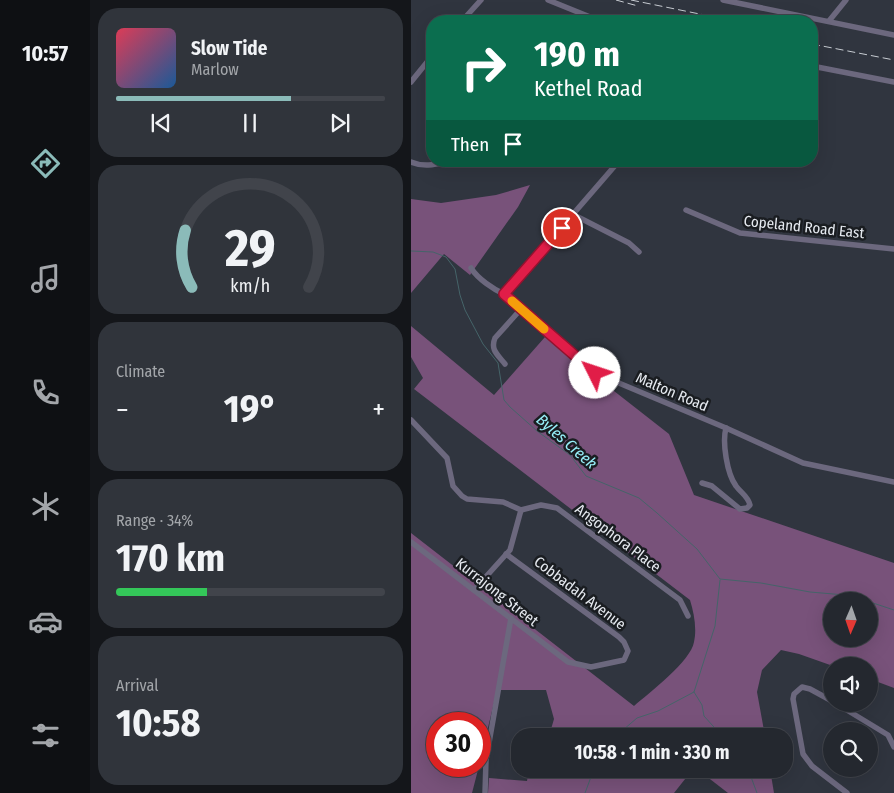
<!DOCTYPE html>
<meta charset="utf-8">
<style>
:root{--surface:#24282f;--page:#30343b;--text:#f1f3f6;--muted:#a3a6aa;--line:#41444b;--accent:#8bbbb9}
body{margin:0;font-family:"Fira Sans Condensed",sans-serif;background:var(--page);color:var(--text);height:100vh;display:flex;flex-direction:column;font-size:19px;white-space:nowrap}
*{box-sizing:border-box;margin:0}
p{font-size:16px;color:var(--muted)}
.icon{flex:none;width:28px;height:28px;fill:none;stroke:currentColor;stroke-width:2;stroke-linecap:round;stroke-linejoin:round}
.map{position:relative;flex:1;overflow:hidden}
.drawer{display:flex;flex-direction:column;gap:8px;padding:8px;background:#14161a;width:321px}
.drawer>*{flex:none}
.top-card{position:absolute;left:15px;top:15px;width:392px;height:152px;border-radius:20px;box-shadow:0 5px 20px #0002,0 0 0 1px var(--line);background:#0b6e4f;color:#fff;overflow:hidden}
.needle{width:32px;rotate:182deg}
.controls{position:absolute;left:412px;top:592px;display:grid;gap:10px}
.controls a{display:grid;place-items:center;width:55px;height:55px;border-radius:50%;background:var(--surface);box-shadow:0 5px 20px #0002,0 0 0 1px var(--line);font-size:25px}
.speed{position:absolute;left:15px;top:712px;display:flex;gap:10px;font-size:25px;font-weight:700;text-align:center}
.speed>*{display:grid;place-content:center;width:65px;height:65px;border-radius:50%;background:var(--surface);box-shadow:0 5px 20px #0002,0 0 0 1px var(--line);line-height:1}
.speed .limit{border:8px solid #d22;background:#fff;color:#111}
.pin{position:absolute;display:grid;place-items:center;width:42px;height:42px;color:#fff;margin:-21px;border:2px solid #fff;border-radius:50%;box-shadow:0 1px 5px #0007}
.me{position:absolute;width:55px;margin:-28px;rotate:311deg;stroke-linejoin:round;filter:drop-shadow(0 0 4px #0008)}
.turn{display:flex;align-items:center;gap:18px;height:105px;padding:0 25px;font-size:22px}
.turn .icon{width:65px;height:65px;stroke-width:2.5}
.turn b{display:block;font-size:35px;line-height:42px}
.then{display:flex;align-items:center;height:48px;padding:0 25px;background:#0003;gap:10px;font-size:19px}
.big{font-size:38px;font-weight:700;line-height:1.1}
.drawer .widget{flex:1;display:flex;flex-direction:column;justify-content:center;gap:8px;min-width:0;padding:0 18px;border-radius:20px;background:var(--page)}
.drawer .dial{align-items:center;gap:0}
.dial svg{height:130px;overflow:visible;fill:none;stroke:var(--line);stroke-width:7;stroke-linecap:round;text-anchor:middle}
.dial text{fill:var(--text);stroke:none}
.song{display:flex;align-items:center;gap:15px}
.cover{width:60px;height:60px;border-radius:8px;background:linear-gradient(135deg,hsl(350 70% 55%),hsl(210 70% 35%))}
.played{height:5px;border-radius:2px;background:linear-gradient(90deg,var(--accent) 65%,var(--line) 65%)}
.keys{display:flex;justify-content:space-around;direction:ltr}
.heat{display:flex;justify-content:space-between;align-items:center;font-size:28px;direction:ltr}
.charge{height:8px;border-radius:4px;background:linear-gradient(90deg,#34c759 34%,var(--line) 0)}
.trip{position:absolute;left:100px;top:728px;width:282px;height:50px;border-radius:20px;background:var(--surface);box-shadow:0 5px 20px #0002,0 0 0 1px var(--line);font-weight:700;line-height:50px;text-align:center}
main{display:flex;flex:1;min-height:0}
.menu{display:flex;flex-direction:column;width:90px;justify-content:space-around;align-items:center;background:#0e1013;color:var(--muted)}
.menu .icon{width:35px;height:35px}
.menu .on{color:var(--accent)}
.menu b{font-size:22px;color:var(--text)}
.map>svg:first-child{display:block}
.forest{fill:#78527a;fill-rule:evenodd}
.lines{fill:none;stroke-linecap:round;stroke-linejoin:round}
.stream{stroke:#456469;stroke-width:1}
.minor{stroke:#6c687e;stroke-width:5.5}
.rail{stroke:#c8cdd3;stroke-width:1;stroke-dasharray:8 4;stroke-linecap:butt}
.route-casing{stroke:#92132f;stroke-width:12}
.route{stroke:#e11d48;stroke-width:9}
.slow{stroke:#f59e0b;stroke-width:9}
.labels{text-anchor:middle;stroke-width:5;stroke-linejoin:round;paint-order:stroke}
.street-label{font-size:15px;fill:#e6eaf0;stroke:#1a1d21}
.water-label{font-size:16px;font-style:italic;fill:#97f0f9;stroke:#1a1d21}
</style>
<main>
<nav class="menu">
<b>10:57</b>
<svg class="icon on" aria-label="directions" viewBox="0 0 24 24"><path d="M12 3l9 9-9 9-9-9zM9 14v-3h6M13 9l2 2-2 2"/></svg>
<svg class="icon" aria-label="music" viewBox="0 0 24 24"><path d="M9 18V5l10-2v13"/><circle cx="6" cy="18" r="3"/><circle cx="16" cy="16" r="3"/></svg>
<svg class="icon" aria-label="phone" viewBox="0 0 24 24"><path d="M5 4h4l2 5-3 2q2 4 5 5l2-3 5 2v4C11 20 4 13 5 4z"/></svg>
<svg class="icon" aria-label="climate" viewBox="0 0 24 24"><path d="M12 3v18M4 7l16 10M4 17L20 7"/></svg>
<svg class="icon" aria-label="car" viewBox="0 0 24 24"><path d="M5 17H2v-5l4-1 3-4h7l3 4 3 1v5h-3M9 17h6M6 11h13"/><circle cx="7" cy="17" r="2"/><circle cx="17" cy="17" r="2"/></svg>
<svg class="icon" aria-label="filters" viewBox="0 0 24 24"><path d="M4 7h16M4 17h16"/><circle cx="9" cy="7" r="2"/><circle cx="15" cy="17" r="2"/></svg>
</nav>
<section class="drawer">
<div class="widget">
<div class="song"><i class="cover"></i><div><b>Slow Tide</b><p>Marlow</p></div></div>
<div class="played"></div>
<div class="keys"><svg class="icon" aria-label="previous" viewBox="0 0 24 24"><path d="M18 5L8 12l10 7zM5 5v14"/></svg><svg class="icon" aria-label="pause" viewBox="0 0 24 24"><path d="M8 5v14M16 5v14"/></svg><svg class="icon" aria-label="next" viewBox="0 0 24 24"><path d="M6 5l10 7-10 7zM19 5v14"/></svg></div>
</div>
<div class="widget dial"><svg viewBox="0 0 100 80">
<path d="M14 69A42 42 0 1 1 86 69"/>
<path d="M14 69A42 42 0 0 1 10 34" stroke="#8bbbb9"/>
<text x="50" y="56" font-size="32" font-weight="700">29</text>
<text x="50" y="72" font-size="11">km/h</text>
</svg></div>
<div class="widget"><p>Climate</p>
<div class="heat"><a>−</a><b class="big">19°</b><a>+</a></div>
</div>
<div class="widget"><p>Range · 34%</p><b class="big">170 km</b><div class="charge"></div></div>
<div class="widget"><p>Arrival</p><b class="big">10:58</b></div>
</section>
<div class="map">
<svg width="483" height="793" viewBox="0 0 483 793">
<rect width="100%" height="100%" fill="#30353f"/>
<g class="forest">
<path d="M119,185L107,207L59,275L33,254L0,293V199L30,203L85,195Z"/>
<path d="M0,326L83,395L134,337L258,434L283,495L483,563V688L459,679V666H422L388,654L370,650L351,670L346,692L354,736H138L143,719L135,690H86L69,761V724H26V766H68L61,793H0V533L223,706C238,693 280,661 283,642C286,629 283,613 279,600L3,389L12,378L0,357ZM421,601H459V639H421Z"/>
<path d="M118,769H282L263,793H77L78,778L116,781Z"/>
<path d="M286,769H359L363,793H317Z"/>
</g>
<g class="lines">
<g class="stream">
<path d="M0,251L22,252L35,257L44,269L49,295L54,310L72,344L87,363L93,400L99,407L126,431L159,455L175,476L228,498L246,513L286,549L309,579L350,583L399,592L434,595L455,601"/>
<path d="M459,602L483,610"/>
<path d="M283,692L291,705L293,716L311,736"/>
<path d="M205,736L226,718L247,711L283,692L304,626L309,580"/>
<path d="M334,769L340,777L346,793"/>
<path d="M174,793L183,769"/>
</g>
<g class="minor">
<path d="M137,0L189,21"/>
<path d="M312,0L483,35"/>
<path d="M51,21L70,0"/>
<path d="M418,21L435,0"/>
<path d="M401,66L483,82"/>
<path d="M0,82L21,56"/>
<path d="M286,161H288"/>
<path d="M312,161L330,165"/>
<path d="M0,162C14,168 26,164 40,161"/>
<path d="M275,210L329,233L483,249"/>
<path d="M163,215L218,243L228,252"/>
<path d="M60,268C67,279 82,289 93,294L184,373L315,428L392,463L483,482"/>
<path d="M93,294L208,161"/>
<path d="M94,364C87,355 79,350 84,338L110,309"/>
<path d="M0,420L36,458L42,486L51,496L56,499L92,502L110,510L99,550L63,590"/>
<path d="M291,483L301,486L329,509L336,508L339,505C337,496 330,493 325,486C316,474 311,442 315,428"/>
<path d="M110,510L130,505L146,508L269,600L277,616"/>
<path d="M0,542L157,662L180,667L213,660L217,651L213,642L208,637L95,554"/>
<path d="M421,701L399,689L391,687L383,694L382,699L392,754L401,766L436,793"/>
<path d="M426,704L477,735L483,747"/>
<path d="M74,793L75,760L100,618"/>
</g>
<g class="rail">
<path d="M205,0L227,6"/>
<path d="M220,0L323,21"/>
<path d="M401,44L483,60"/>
</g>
</g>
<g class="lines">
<g class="route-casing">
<path id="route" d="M151,228L93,294L184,373"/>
</g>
<use href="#route" class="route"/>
<path class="slow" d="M101,301L133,329"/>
</g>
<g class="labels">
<g class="street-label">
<text transform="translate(393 227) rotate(6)" y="5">Copeland Road East</text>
<text transform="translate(261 392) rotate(23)" y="5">Malton Road</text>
<text transform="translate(207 538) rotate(37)" y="5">Angophora Place</text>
<text transform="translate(86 592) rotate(38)" y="5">Kurrajong Street</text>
<text transform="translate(169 593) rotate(37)" y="5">Cobbadah Avenue</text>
</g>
<g class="water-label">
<text transform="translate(156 441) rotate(41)" y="6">Byles Creek</text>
</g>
</g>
</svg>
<div class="controls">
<a><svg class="needle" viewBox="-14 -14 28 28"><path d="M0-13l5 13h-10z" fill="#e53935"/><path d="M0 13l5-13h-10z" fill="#a3a6aa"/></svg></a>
<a><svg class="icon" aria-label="sound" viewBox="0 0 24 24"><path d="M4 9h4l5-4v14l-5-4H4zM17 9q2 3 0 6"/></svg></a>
<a><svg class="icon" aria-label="search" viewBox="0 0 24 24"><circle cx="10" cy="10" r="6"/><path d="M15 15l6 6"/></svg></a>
</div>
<div class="speed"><div class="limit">30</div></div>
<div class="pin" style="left:151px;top:228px;background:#d93025"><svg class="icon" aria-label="arrive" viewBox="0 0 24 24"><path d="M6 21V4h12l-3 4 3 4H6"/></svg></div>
<svg class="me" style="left:184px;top:373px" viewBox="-20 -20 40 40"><circle r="19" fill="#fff"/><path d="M0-13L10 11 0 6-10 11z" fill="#e11d48"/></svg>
<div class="trip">10:58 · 1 min · 330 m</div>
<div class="top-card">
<div class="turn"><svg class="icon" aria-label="right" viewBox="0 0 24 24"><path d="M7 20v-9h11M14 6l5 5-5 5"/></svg><div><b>190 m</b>Kethel Road</div></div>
<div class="then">Then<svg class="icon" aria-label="arrive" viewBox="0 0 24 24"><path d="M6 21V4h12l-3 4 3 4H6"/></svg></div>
</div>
</div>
</main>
